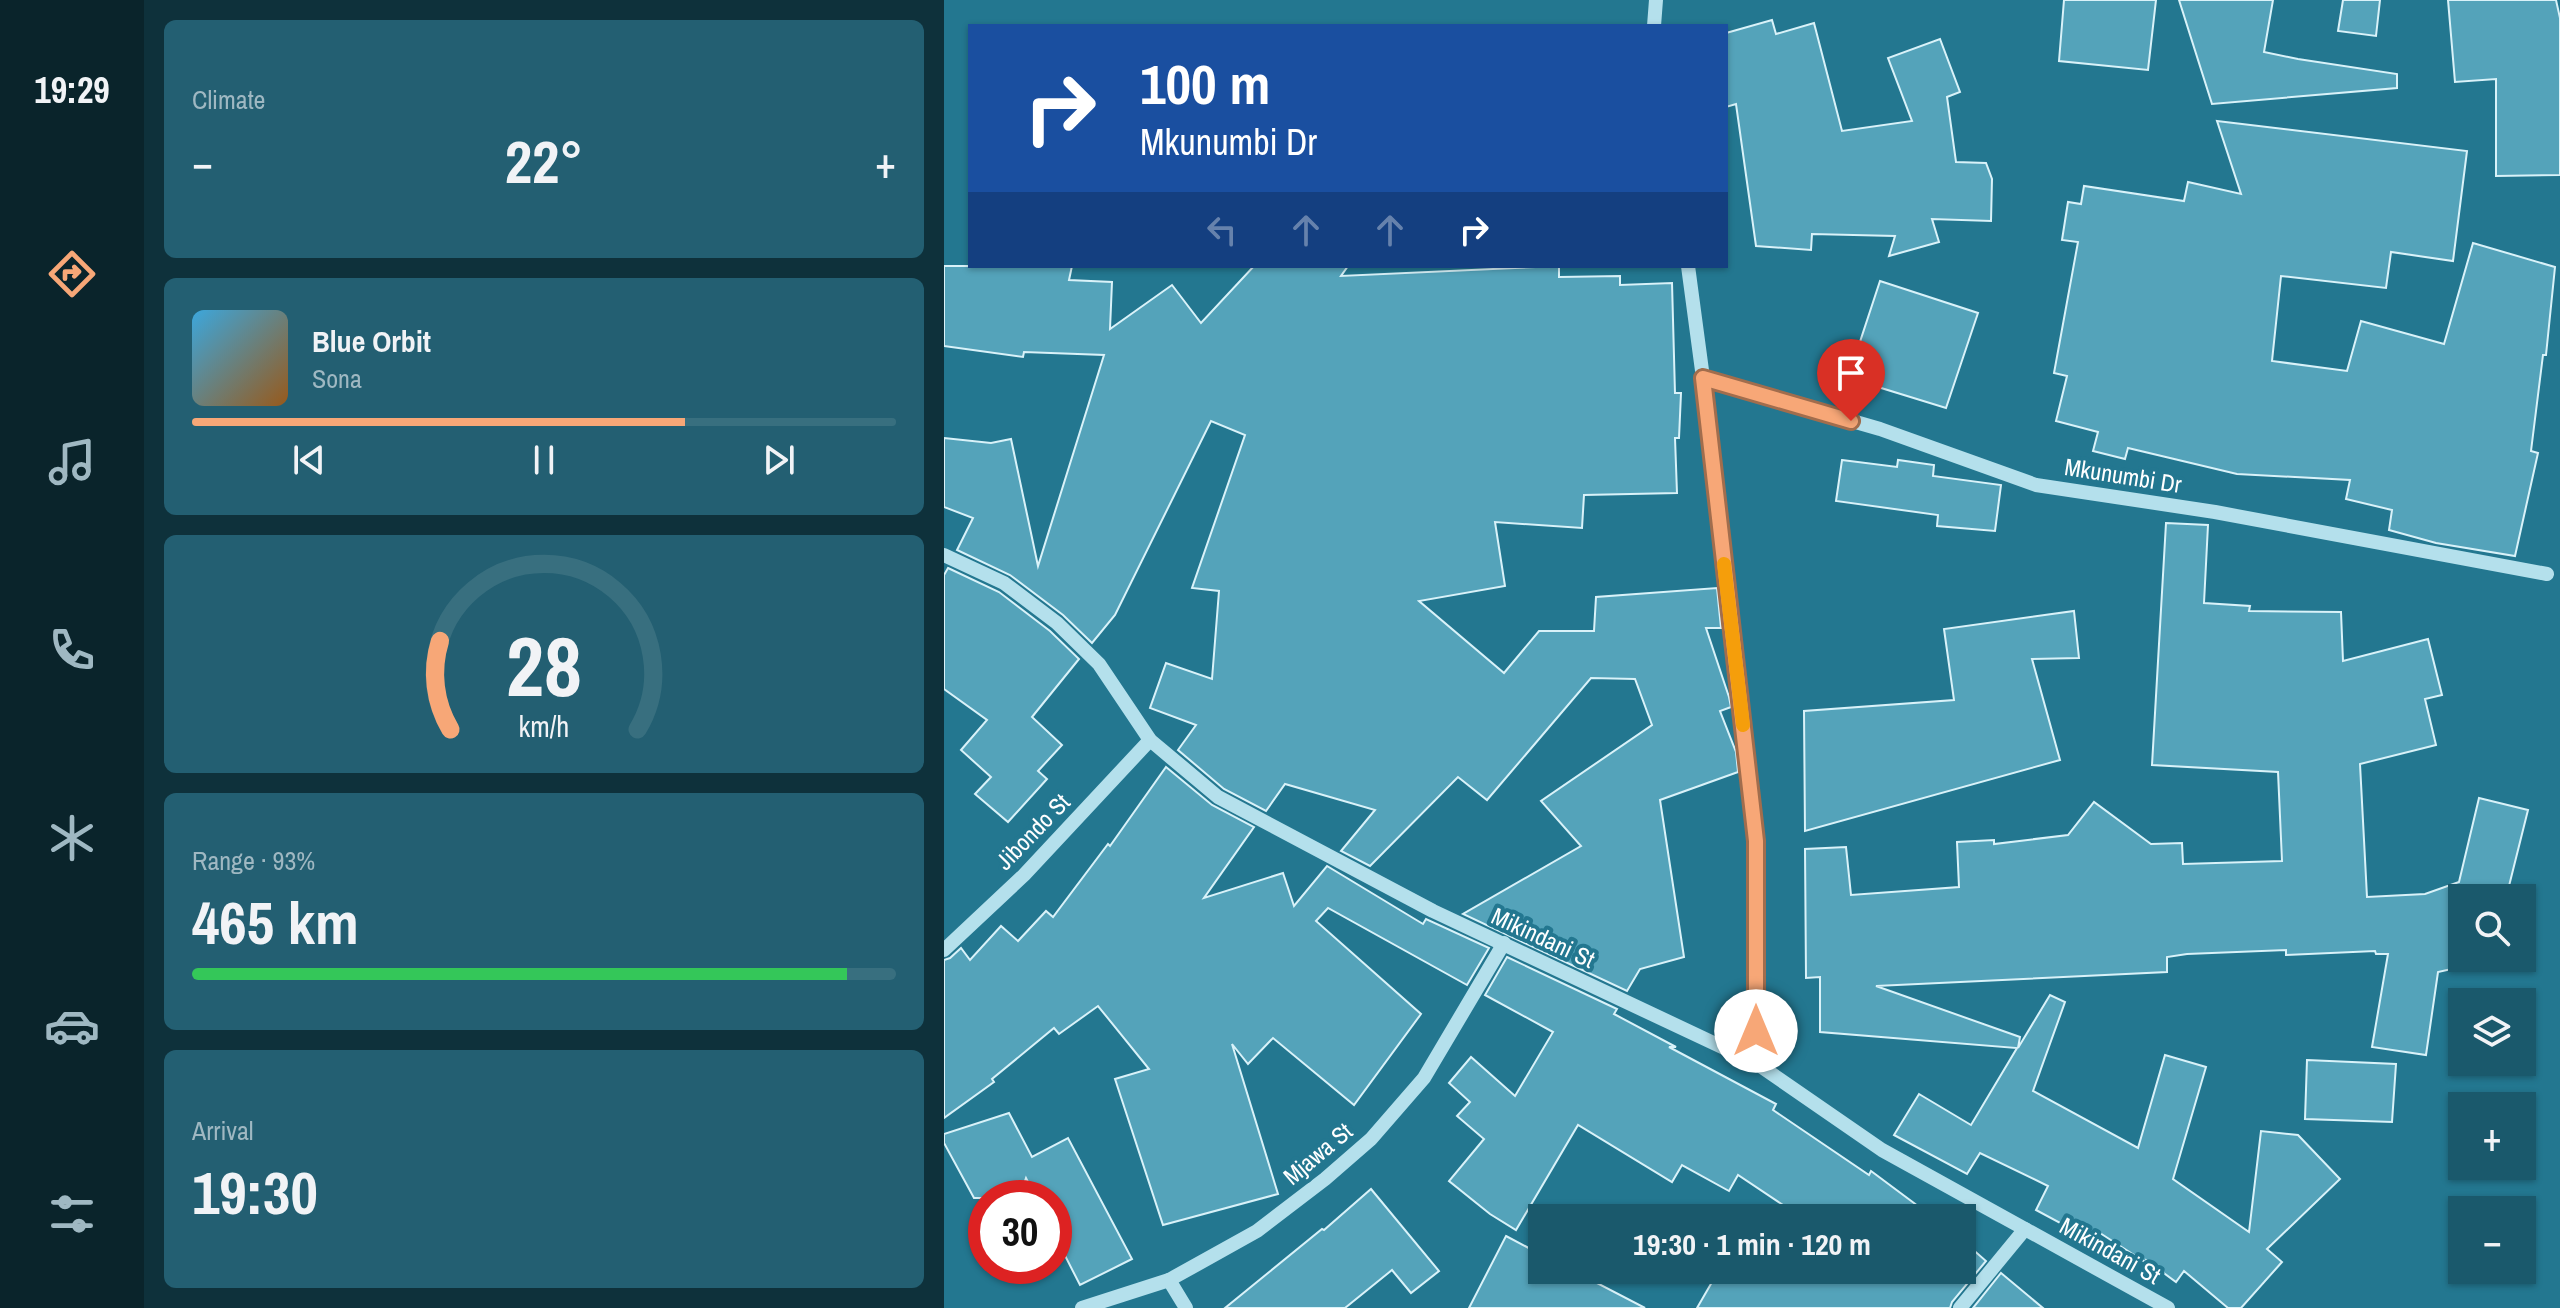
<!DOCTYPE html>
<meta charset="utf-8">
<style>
:root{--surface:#1a596c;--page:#235f72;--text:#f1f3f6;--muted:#9fb8c2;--line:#386f7f;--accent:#f7a777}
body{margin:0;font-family:"Archivo Narrow",sans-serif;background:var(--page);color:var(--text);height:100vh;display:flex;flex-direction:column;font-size:30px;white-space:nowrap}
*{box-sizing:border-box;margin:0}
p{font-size:26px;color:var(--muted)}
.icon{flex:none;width:44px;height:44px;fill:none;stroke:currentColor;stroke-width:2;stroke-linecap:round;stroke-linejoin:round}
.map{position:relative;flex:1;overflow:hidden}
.drawer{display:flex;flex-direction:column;gap:20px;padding:20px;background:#0e313b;width:800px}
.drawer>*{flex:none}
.hud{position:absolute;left:24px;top:24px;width:760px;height:244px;border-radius:0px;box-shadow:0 2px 6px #0004;background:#1a4fa0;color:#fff;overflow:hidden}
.fabs{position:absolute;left:1504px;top:884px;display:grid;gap:16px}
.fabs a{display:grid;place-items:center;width:88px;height:88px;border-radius:0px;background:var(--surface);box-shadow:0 2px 6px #0004;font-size:40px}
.speed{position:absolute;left:24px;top:1180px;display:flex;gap:16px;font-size:40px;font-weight:700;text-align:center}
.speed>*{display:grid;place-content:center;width:104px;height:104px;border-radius:50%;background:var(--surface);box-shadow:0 2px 6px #0004;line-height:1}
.speed .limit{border:12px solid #d22;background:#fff;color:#111}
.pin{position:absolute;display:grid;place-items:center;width:68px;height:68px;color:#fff;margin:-82px -34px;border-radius:50% 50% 50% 0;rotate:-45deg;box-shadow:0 0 8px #0007}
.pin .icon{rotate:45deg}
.me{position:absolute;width:88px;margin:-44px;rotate:0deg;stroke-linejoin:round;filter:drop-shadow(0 0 6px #0008)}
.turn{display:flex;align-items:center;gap:28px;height:168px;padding:0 40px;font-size:36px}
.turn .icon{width:104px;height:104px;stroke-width:2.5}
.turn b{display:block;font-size:56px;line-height:68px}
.lanes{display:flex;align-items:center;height:76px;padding:0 40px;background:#0003;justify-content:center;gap:40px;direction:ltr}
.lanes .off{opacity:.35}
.big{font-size:60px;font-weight:800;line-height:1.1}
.drawer .tile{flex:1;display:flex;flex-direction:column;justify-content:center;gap:12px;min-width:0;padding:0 28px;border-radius:12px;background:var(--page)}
.drawer .dial{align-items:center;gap:0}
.dial svg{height:208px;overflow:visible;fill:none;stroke:var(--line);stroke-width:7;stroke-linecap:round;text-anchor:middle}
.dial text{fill:var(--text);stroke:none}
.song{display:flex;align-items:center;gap:24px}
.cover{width:96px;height:96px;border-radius:12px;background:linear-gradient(135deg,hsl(200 70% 55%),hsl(30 70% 35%))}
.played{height:8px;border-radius:4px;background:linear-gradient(90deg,var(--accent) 70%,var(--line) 70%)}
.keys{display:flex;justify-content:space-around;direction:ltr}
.heat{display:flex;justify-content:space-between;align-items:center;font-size:44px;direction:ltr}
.charge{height:12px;border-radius:6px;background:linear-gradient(90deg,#34c759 93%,var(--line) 0)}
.trip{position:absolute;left:584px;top:1204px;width:448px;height:80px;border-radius:0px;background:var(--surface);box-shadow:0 2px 6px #0004;font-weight:800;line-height:80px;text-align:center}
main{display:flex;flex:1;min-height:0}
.tab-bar{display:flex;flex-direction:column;width:144px;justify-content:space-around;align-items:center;background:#0a242b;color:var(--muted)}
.tab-bar .icon{width:56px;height:56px}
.tab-bar .current{color:var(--accent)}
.tab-bar b{font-size:36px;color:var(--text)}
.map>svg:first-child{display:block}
.building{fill:#54a3ba;stroke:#d9f2f9;stroke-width:2}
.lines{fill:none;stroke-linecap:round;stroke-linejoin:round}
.minor{stroke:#b4e0ec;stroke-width:14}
.route-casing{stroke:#a16d4d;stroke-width:20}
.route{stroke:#f7a777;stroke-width:14}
.slow{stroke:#f59e0b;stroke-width:14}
.labels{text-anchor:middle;stroke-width:8;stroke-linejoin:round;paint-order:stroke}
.street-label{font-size:24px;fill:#fff;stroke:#237790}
</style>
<main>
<nav class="tab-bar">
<b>19:29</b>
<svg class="icon current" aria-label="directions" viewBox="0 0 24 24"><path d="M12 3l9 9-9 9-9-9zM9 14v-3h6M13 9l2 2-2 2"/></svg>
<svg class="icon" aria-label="music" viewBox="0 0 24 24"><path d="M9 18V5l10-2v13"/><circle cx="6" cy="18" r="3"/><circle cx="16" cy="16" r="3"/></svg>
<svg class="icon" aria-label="phone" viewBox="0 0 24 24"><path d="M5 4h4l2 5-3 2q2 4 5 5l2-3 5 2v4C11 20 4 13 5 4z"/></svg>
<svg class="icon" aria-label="climate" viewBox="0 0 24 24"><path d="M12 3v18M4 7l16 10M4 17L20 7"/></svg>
<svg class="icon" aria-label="car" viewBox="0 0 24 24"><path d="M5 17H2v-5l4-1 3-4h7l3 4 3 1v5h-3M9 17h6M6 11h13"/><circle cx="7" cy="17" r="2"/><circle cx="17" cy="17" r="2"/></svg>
<svg class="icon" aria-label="filters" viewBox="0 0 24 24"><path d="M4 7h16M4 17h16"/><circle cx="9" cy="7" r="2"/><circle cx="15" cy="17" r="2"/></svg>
</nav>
<section class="drawer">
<div class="tile"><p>Climate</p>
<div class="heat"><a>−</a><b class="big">22°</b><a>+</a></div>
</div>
<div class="tile">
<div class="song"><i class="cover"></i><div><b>Blue Orbit</b><p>Sona</p></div></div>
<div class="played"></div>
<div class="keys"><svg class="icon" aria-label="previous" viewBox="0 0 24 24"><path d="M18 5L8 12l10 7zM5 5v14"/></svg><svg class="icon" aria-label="pause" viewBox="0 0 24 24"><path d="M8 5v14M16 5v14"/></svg><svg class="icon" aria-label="next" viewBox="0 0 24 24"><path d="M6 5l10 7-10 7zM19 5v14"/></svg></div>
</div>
<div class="tile dial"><svg viewBox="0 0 100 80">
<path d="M14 69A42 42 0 1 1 86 69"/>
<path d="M14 69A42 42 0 0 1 10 35" stroke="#f7a777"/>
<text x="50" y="56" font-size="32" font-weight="700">28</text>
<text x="50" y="72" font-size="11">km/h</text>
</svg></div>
<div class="tile"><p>Range · 93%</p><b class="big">465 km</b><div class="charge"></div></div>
<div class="tile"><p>Arrival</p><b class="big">19:30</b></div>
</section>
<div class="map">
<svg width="1616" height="1308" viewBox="0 0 1616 1308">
<rect width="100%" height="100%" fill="#237790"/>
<g class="building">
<path d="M1120,0H1212L1204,70L1115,61Z"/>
<path d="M1235,0H1329L1320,52L1354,59L1453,74V88L1268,104Z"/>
<path d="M1399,0H1436L1432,36L1394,31Z"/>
<path d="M1504,0H1612L1616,18V175L1552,176V79L1511,82Z"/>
<path d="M828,20L832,34L870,23L898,131L968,121L944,58L996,39L1016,92L1003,97L1012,162L1042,163L1048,179L1047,221L988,219L995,242L945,256L951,236L868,234L867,250L812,246L792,104L782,107V33Z"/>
<path d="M1273,121L1523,151L1509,261L1447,252L1442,288L1337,276L1328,361L1403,371L1417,321L1500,344L1529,243L1611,267L1602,355H1599L1587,451L1594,453L1571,556L1492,543L1445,530L1448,510L1402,499L1406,480L1293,474L1184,448L1181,459L1149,451L1154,432L1112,421L1123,376L1110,373L1134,242L1118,240L1124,202L1137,204L1140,186L1240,201L1244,182L1297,194Z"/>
<path d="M0,266H128L125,280L168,282L166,329L228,285L257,323L310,266H404L397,276L615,266V277L676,276V285L728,283L731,393H737L735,438H731L733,493L640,495L638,528L551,522L561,586L475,601L560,673L595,631H650L652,597L773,588L777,628H762L785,697L787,707L776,711L792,752L794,772L716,800L740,957L696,969L683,991L519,914L637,846L597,801L708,725L691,679L647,678L543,800L514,777L426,866L397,851L431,810L341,784L322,811L280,789L234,750L252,725L206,708L222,663L268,679L275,591L248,588L301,435L267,421L171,615L148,643L119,615L66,575L13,550L29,518L0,507V438L47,443L67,439L94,566L160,355L80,352L79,357L0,346Z"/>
<path d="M936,281L1034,313L1002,408L921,383L928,363L911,357Z"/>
<path d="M898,460L953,467L954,460L990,465L989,476L1057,485L1051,531L993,526L994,515L892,501Z"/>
<path d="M1222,523L1264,525L1260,603L1306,606L1305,611L1397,612L1399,661L1484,639L1498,695L1481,699L1492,745L1416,764L1423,897L1481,894L1515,882L1535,798L1584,810L1562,898H1518V958H1542L1543,961L1494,972L1482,1055L1428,1047L1444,954H1432L1431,951L1342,955V950L1243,954L1223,957V972L932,986L1076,1037L1074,1048L1106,995L1121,1002L1089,1091L1194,1148L1221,1055L1262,1067L1229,1179L1305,1232L1317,1131L1354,1135L1396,1179L1323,1249L1338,1262L1297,1308H1284L1240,1271L1232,1282L1202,1260L1201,1262L1156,1233L1148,1245L1122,1226L1092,1210L1104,1186L1036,1153L1023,1174L950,1135L975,1094L1027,1125L1073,1048L876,1032V977L862,978L861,849L902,847L907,895L1015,887L1013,842L1050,840V844L1124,835L1150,802L1207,844L1238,843L1239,864L1338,861L1334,772L1208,765Z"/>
<path d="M4,568L55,592L106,631L135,659L88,717L118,745L94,771L103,779L64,822L31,794L47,777L17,750L43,720L0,689V575Z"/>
<path d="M1130,611L1135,658L1088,659L1116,760L861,831L860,711L1010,700L1000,629Z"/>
<path d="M222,767L268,805L310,827L260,898L339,873L350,906L383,866L479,924L482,919L545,948L523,985L384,908L372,921L477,1014L410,1105L329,1038L304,1064L288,1044L334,1194L219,1225L171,1079L205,1069L154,1006L115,1034L110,1028L48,1079L50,1082L0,1118V960L6,958L17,948L26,960L57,926L74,941L102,911L109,917L164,844L166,846Z"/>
<path d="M563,957L673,1009L670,1014L732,1047H725L832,1104L829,1110L925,1175L927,1171L990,1218H852L854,1215L794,1175L785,1191L738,1165L728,1182L634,1125L572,1230L546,1214L505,1181L540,1139L513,1116L526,1102L505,1083L527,1057L571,1096L609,1032L541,995Z"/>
<path d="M1363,1060L1452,1064L1448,1122L1361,1119Z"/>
<path d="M65,1113L88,1157L124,1138L188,1259L136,1285L110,1234V1198H92L82,1178L75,1198H30L0,1143V1134Z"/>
<path d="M427,1189L495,1271L467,1293L448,1270L401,1308H281L378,1229L380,1230Z"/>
<path d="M562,1236L598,1255V1270H628L701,1308H525Z"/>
<path d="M1018,1240L1042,1261L1008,1302L1006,1308H753L775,1270H1018Z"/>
<path d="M1057,1273L1099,1308H1029Z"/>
</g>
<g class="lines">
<g class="minor">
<path d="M710,26L712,0"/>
<path d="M744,266L759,378L812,841V1063"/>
<path d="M759,378L936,429L1092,485L1271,512L1603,574"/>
<path d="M0,555L60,583L113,623L155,664L206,740L274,797L489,911L812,1063L938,1150L1224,1308"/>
<path d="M0,950L80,875L206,740"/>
<path d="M225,1280L242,1308"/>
<path d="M138,1308L225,1280L313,1231L381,1179L427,1139L480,1078L560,943"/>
<path d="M1016,1308L1081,1229"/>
</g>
</g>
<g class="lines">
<g class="route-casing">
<path id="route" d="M812,1031V841L759,378L907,421"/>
</g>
<use href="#route" class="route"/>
<path class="slow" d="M780,564L799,725"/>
</g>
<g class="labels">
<g class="street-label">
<text transform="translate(1179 476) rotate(9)" y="8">Mkunumbi Dr</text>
<text transform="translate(89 832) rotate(-46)" y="8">Jibondo St</text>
<text transform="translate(599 938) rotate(25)" y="8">Mikindani St</text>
<text transform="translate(374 1154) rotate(-40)" y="8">Mjawa St</text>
<text transform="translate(1166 1251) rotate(29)" y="8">Mikindani St</text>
</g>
</g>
</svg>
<div class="fabs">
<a><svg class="icon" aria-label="search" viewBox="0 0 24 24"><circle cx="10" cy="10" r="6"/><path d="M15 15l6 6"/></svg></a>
<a><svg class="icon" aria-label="layers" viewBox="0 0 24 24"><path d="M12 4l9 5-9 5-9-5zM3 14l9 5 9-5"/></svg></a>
<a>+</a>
<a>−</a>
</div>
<div class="speed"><div class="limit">30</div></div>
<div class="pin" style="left:907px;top:421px;background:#d93025"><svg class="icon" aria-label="arrive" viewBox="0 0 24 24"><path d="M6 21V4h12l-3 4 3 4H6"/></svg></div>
<svg class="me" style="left:812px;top:1031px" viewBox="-20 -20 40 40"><circle r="19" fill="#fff"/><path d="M0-13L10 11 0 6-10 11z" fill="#f7a777"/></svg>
<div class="trip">19:30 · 1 min · 120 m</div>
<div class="hud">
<div class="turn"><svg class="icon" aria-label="right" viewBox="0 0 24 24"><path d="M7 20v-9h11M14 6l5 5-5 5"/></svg><div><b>100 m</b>Mkunumbi Dr</div></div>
<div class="lanes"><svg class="icon off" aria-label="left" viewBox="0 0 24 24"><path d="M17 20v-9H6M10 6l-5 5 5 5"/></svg><svg class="icon off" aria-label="ahead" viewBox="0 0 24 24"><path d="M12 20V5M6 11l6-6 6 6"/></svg><svg class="icon off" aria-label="ahead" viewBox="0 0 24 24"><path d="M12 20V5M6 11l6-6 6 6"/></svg><svg class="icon" aria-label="right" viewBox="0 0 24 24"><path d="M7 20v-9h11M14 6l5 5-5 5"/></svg></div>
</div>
</div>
</main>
